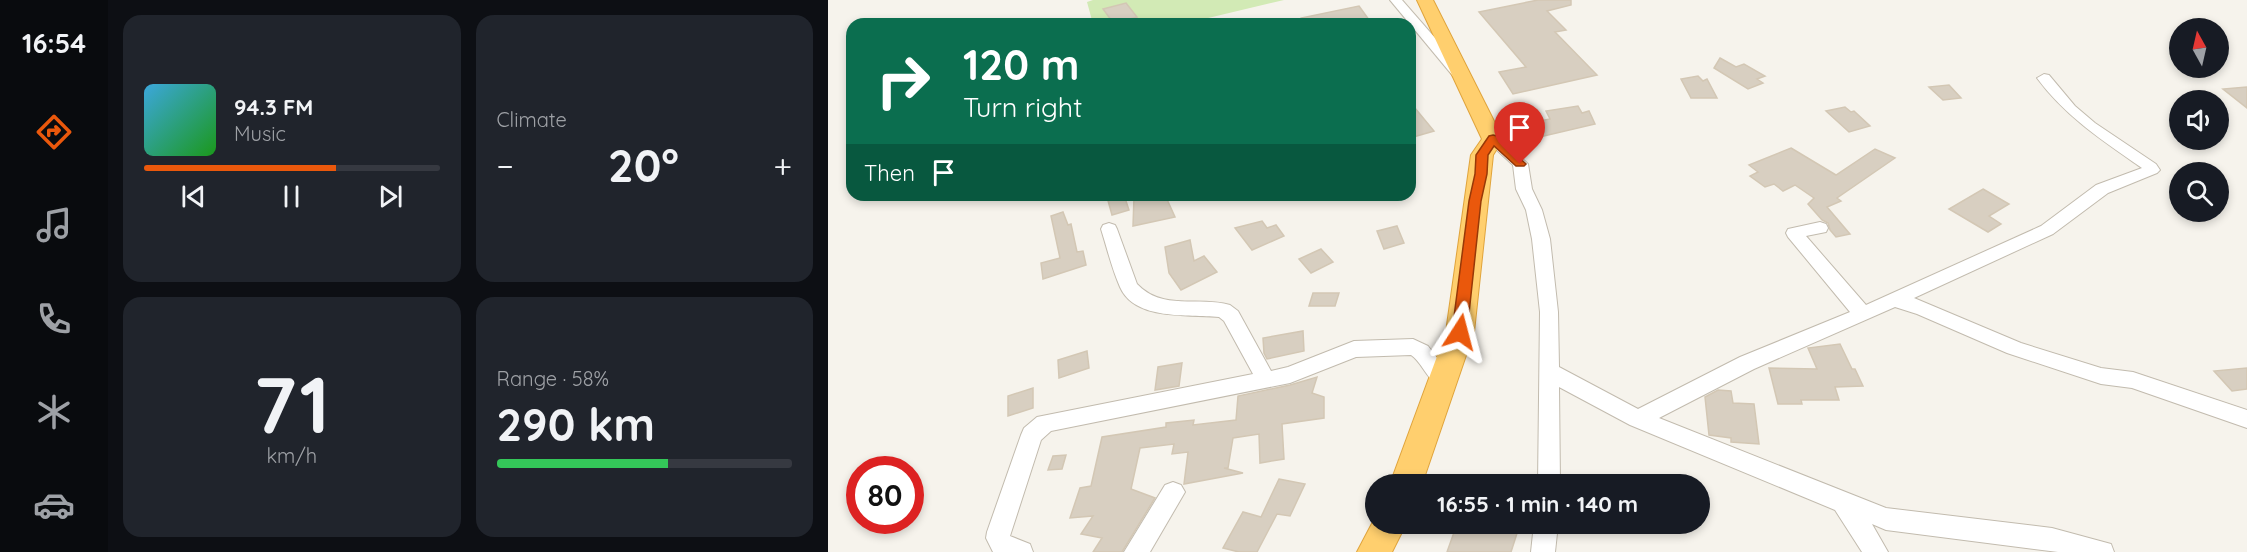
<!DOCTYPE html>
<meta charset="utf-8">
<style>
:root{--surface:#171b24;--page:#20242c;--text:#f1f3f6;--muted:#9ea1a6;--line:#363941;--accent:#ea580c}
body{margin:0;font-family:Quicksand,sans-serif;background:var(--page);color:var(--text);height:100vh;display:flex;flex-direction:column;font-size:22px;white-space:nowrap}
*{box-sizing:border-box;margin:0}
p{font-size:20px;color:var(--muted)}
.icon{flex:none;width:33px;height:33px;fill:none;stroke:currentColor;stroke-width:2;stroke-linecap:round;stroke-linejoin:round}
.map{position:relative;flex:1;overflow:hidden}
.side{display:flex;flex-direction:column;gap:15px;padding:15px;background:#0d0f14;width:720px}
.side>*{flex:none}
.banner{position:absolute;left:18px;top:18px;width:570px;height:183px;border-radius:18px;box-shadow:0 3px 9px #0003;background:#0b6e4f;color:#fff;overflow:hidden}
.needle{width:39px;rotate:352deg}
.fabs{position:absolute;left:1341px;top:18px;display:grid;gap:12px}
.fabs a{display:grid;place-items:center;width:60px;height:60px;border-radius:50%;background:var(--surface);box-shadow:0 3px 9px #0003;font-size:30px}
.speed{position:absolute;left:18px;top:456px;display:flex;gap:12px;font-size:30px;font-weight:700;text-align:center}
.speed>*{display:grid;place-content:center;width:78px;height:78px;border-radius:50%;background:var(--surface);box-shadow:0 3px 9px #0003;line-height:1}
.speed .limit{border:9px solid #d22;background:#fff;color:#111}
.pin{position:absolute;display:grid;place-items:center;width:51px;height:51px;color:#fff;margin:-62px -26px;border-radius:50% 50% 50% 0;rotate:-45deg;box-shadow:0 0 6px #0007}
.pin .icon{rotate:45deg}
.me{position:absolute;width:66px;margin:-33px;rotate:9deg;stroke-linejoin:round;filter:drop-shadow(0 0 4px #0008)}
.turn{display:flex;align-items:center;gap:21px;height:126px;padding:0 18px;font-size:27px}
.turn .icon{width:78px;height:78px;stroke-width:2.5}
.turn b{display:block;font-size:42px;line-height:51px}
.then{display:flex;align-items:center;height:57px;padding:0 18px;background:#0003;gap:12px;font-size:22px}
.big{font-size:45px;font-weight:700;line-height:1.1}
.side .widget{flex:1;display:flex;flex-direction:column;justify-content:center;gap:9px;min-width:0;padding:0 21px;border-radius:18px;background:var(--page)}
.side .dial{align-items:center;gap:0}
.dial b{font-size:78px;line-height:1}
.song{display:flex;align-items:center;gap:18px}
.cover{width:72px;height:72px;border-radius:9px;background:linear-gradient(135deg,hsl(200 70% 55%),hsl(120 70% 35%))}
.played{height:6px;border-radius:3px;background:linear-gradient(90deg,var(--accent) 65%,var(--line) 65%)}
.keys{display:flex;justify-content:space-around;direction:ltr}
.heat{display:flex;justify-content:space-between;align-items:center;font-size:33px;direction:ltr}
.charge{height:9px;border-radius:4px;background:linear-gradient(90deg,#34c759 58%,var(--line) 0)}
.side .tiles{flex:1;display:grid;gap:15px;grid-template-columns:repeat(2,1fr)}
.trip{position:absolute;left:537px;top:474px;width:345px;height:60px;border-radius:30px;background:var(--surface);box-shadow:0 3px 9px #0003;font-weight:700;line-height:60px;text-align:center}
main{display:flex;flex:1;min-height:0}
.tab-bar{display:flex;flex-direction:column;width:108px;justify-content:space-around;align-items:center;background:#090b0e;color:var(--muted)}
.tab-bar .icon{width:42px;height:42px}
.tab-bar .current{color:var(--accent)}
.tab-bar b{font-size:27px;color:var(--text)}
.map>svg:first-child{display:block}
.green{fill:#d2eab5}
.building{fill:#d8cfc1;stroke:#d3c7b4;stroke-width:1.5}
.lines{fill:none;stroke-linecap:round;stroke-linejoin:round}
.minor-casing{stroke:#c2bbae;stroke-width:2}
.highway-casing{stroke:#e0a43c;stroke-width:2}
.minor{fill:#fff;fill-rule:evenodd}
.highway{fill:#ffcf6e;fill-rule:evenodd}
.route{fill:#ea580c;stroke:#983908;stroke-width:1.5}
</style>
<main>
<nav class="tab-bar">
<b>16:54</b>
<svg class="icon current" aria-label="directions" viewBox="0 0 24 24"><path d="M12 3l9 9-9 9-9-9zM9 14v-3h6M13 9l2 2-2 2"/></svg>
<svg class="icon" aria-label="music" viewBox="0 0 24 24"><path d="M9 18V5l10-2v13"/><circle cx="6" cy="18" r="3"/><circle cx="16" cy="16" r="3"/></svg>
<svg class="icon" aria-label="phone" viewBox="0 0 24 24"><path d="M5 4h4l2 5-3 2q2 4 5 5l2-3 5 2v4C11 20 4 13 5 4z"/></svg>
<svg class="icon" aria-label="climate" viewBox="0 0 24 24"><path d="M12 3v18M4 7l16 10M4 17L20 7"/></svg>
<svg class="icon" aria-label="car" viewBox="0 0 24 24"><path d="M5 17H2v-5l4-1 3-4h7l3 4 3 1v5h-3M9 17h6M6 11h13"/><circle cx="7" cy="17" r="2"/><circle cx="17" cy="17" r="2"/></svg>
</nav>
<section class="side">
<div class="tiles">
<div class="widget">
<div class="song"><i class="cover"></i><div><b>94.3 FM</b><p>Music</p></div></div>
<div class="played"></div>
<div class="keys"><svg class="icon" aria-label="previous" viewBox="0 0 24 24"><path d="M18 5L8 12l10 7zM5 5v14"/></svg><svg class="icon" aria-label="pause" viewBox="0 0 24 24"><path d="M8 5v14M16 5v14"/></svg><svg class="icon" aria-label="next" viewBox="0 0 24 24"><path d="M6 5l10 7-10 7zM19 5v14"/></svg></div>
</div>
<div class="widget"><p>Climate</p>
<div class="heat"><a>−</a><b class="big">20°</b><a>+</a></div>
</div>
<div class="widget dial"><b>71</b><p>km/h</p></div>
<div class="widget"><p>Range · 58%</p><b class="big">290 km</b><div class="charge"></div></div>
</div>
</section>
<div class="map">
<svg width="1419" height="552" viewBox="0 0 1419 552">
<rect width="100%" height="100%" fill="#f6f3ec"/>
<path class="green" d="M265,0H456L355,24H265L259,2Z"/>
<g class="building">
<path d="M710,0H743V5L719,11L738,30L727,32L769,75L685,94L671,72L698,67L651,12Z"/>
<path d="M298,3L309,17L286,24L275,9Z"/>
<path d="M531,6L544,24H473V18Z"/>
<path d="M892,58L908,67L916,64L937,76L929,79L935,83L920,89L886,68Z"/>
<path d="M870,76L875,81L879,79L889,98H863L853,79Z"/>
<path d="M1121,85L1133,98L1115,100L1101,87Z"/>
<path d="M1419,87V108L1395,89Z"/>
<path d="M582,102L606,131L582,138Z"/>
<path d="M750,106L754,113L761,111L767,124L712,137L702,123L722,119L718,111Z"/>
<path d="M1017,107L1023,112L1026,111L1042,126L1021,132L998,111Z"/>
<path d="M963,148L1008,175L1047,149L1067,158L1009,198L1013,201L999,207L1022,234L1008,237L1002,230L1000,223L994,220L980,204L986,198L967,185L955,191L946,184L937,187L922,176L930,172L921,165Z"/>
<path d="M1155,189L1181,204L1161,216L1173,224L1160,232L1121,209Z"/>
<path d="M287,195H296L301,210L284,215L279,197Z"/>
<path d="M312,195H337L347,217L305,226L306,197Z"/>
<path d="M235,212L240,225L243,224L249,252L255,251L258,265L215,279L213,263L232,258L223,216Z"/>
<path d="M434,221L439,228L448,225L456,236L424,250L407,228Z"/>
<path d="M569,226L576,243L556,249L549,231Z"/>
<path d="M362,240L366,261L376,256L389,272L353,290L341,273L337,247Z"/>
<path d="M493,249L505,262L483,273L471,259Z"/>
<path d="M485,293H511L507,306H481Z"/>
<path d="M475,331L476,351L439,359L436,353L435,338Z"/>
<path d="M1012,344L1024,369H1027L1035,386L1007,387L1011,400H973L974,404H950L941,368L989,369L980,348Z"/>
<path d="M259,351L261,368L231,378L230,360Z"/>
<path d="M354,363L351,386L327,390L330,367Z"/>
<path d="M1419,368V389L1404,391L1386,371Z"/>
<path d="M489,377L484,393L496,397V418L454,424L456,459L432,463L431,434L405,438L400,468H396L415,473L356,484L360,452L344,454L346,444L312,448L303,489L327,498L294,552H265L274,538L253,534L265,516L242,518L252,488L263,486L274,437L338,427V423L366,420L365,425L408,420L410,396L462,385Z"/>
<path d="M205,388V408L180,416V396Z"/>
<path d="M890,390L903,391L905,403L926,404L931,444L903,442V438L881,435L877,397Z"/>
<path d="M238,455L234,469L220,470L225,456Z"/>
<path d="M451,479L477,484L462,516L449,514L429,552H411L395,548L415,512L433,517Z"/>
<path d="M629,524H692L683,552H619Z"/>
</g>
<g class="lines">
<g class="minor-casing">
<g id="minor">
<path d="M562,0H574L635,70L637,73L635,76H625Z"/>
<path d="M1216,74L1221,75L1247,106L1267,123L1328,164L1332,170L1329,173L1280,193L1225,234L1086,298L1193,343L1273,368L1305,372L1419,410V428L1304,388L1273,384L1179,353L1089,314L1067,307L926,369L831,418L1058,508L1224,528L1283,544L1286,552H1230L1058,530L1044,524L1060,552H1034L1007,510L802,425L731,387L732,484H710L712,312L704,239L698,210L688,189L685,165L660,142L658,139L660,136H670L700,164L704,189L714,210L722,239L730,312L731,367L810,409L912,357L1022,312L960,237L958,233L960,229L992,222L998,224L1000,228L998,232L978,236L1038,305L1213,226L1268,185L1314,168C1275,141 1238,117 1209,78Z"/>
<path d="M281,223L287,225L289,229L309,284C334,311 371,296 402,305L410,311L443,371L460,367L526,341L585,339L600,346L626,380L623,386C603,393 597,364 583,355L528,357L462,383L223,431L213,440L182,536L202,544L205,552H165L158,538L159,532L193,435L196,428L209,417L425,374L396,321L391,317C360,314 307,321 292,287C284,269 279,248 273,229L275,225Z"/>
<path d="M345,482L353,485L357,492L322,552H296L337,485Z"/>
<path d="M706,524H730L727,552H703Z"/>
</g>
</g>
<g class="highway-casing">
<g id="highway">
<path d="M589,0H605L675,139L665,155L646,332L594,484H562L618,332L643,155L654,139Z"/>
<path d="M548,516V524H578L564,552H529Z"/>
</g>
</g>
<use href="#minor" class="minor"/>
<use href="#highway" class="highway"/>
</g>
<path class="route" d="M665,135L669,136L698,164L696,166H688L666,146L660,155L659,174L653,201L639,332L637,336H626L624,332L641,201L647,174L648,155L661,136Z"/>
</svg>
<div class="fabs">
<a><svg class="needle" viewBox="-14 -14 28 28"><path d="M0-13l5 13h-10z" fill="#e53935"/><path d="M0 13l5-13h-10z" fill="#9ea1a6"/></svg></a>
<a><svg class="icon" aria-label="sound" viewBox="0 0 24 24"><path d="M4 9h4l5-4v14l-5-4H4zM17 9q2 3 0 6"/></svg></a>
<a><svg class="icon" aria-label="search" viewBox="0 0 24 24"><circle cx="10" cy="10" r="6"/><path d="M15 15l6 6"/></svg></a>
</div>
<div class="speed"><div class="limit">80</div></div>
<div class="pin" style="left:692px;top:164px;background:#d93025"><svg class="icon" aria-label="arrive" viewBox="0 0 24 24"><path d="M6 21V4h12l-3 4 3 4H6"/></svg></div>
<svg class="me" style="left:632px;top:332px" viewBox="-20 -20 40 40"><path d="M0-17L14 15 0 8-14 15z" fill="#ea580c" stroke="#fff" stroke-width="4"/></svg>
<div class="trip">16:55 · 1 min · 140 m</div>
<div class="banner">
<div class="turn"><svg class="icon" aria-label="right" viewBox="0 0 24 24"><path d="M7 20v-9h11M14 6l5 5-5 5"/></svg><div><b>120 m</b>Turn right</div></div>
<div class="then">Then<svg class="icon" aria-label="arrive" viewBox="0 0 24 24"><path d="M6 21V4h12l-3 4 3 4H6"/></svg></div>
</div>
</div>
</main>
